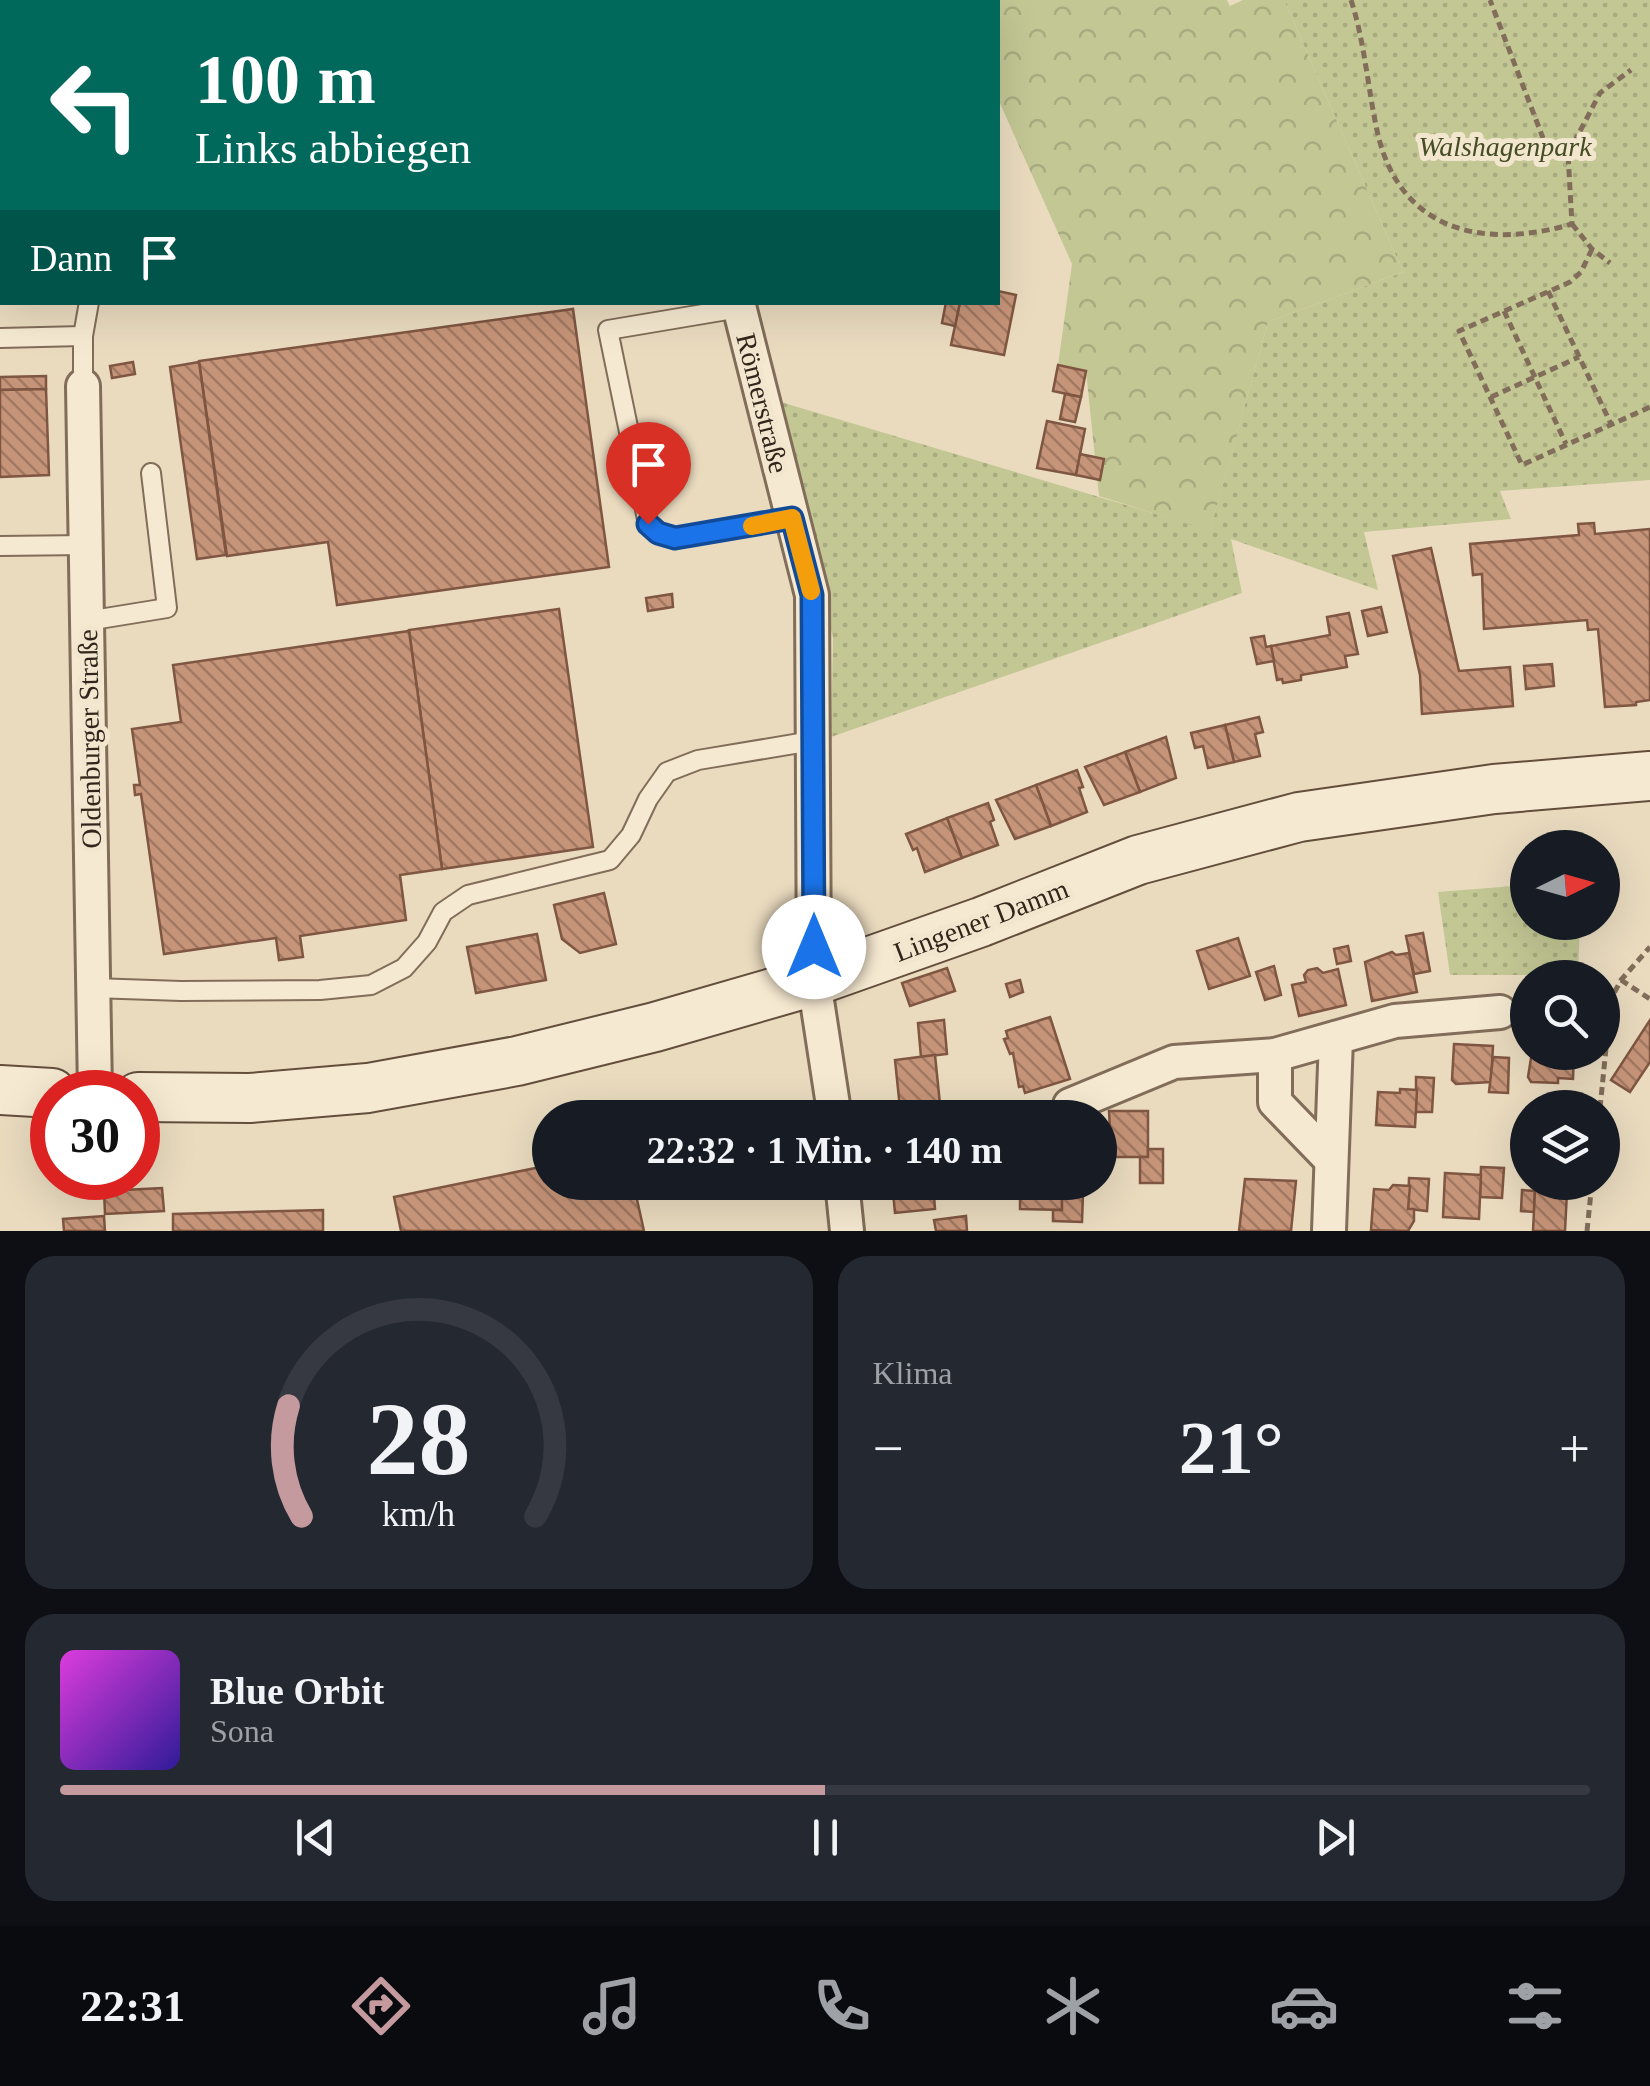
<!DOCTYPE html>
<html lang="de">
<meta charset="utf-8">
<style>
:root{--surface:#171b24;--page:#242831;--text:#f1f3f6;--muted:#9ea1a6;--line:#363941;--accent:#c49a9e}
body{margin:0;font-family:Georgia,serif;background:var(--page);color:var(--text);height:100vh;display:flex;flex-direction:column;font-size:38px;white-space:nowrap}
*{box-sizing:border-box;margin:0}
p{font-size:32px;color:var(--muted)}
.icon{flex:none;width:55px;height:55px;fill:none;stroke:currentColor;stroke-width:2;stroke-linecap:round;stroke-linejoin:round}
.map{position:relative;height:1231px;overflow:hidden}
.details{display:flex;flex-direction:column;gap:25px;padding:25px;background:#0d0f14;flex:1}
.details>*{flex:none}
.banner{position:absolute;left:0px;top:0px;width:1000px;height:305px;box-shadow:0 10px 40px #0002;background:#00695c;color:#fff;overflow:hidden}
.needle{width:65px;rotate:85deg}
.fabs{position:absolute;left:1510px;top:830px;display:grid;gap:20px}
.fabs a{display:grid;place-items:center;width:110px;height:110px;border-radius:50%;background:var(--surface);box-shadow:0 10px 40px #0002;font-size:50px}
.speed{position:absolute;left:30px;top:1070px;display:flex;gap:20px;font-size:50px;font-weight:700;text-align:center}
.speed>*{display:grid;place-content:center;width:130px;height:130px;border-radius:50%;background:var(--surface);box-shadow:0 10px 40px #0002;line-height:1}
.speed .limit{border:15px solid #d22;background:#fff;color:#111}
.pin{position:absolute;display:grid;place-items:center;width:85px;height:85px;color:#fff;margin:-102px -42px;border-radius:50% 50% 50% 0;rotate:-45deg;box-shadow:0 0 10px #0007}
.pin .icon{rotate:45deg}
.me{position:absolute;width:110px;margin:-55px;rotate:0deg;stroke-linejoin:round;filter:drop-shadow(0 0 8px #0008)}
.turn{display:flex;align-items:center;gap:35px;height:210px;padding:0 30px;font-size:45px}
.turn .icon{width:130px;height:130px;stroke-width:2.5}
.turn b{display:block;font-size:70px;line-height:85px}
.then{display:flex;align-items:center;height:95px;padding:0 30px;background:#0003;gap:20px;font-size:38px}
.big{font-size:75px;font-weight:800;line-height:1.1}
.details .widget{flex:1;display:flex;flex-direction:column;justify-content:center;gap:15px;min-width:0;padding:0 35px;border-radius:30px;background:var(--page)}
.details .dial{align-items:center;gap:0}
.dial svg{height:260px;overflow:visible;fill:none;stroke:var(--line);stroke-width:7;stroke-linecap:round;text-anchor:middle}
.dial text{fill:var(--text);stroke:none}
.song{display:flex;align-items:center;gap:30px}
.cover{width:120px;height:120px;border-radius:15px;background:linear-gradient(135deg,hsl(300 70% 55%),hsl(250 70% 35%))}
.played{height:10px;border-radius:5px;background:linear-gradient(90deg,var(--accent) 50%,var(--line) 50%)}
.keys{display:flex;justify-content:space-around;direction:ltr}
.heat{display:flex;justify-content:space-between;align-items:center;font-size:55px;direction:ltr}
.details .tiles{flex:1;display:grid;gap:25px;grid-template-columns:1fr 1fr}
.widget:last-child{grid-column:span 2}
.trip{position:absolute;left:532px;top:1100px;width:585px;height:100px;border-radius:50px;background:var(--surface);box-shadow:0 10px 40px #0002;font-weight:800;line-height:100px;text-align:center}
.dock{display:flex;height:160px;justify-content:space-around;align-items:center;background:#090b0e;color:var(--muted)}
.dock .icon{width:70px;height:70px}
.dock .selected{color:var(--accent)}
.dock b{font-size:45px;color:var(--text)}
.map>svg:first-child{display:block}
.grass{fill:url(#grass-dots)}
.forest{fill:url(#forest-crowns)}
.building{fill:url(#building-back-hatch);stroke:#7f5641;stroke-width:2.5}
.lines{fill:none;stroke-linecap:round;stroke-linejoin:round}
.lane-casing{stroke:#816d59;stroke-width:22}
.street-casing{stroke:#816d59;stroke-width:38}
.secondary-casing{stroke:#634e3c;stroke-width:52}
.path{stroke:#816d59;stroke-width:5;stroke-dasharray:8 5;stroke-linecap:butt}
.lane{stroke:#f6e9d1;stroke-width:18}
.street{stroke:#f6e9d1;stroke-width:32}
.secondary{stroke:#f6e9d1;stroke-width:48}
.rail{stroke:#32261c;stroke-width:8;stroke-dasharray:18 18;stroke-linecap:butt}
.route-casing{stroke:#114b97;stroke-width:25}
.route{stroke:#1a73e8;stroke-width:18}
.slow{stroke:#f59e0b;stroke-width:18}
.labels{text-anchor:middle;stroke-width:10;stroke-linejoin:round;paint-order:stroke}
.park-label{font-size:28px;font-style:italic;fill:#444d24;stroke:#f2e6ce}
.street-label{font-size:28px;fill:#32261c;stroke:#f2e6ce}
</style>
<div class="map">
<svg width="1650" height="1231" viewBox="0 0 1650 1231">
<defs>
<pattern id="grass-dots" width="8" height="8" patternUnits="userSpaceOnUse" patternTransform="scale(2.5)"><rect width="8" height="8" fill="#c3c794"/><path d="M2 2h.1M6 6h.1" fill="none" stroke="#a8ab7f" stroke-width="1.8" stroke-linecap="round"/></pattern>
<pattern id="forest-crowns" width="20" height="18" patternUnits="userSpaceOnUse" patternTransform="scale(2.5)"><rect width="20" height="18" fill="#c3c794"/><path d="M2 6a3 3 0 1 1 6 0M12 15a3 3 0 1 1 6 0" fill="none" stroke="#a8ab7f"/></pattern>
<pattern id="building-back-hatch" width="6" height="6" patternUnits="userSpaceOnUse" patternTransform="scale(2.5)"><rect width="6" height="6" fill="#c69478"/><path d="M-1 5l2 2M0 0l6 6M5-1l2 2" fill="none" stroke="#a17962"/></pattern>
</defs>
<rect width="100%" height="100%" fill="#eadbbf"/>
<g class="grass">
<path d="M1284,0H1650V480L1500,491L1511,519L1364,532L1378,590L1231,539L1242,593L831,737L833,638L774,400L1210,530L1268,322L1403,272Z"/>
<path d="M1527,885L1528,922L1580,923L1578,975H1450L1438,892Z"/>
</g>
<path class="forest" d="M952,0H1227L1230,6L1243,0H1284L1403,272L1268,322L1210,531L1099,496L1086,371L1058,365L1072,264L998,99V2Z"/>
<g class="building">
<path d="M0,95H2L0,281Z"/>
<path d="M998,291L1016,295L1004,355L951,345L960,302H998Z"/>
<path d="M946,302H960L955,326L942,323Z"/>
<path d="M573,309L609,567L337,605L328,542L227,556L199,361Z"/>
<path d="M133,362L135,374L112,378L110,366Z"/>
<path d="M199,362L226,555L197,559L170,367Z"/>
<path d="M1058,365L1086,371L1081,397L1053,391Z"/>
<path d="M46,376V389L0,390V377Z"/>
<path d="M46,389L49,475L0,477V390Z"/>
<path d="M1065,394L1081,397L1075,422L1060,419Z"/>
<path d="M1047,421L1085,429L1076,475L1037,468Z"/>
<path d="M1080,454L1104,459L1100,480L1076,475Z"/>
<path d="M1594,523L1595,534L1650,529V700L1636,702V705L1605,707L1598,629L1588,630L1587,620L1484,629L1482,574L1473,575L1470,544L1579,535L1578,524Z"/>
<path d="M1431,548L1459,671L1510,667L1513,706L1422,714L1420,675L1393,556Z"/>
<path d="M672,594L673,607L648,611L646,598Z"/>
<path d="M1381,607L1387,632L1368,636L1362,611Z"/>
<path d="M559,609L593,847L442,869L409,630Z"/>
<path d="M1349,613L1358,654L1345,656L1347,667L1301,675V680L1283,683L1282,679L1277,680L1271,646L1330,635L1327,617Z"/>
<path d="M409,631L442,869L400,875L406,920L300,936L303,957L279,960L276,938L164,954L141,794L135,795L134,785H140L132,729L181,722L173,665Z"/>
<path d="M1264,636L1266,647L1271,646L1274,661L1257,664L1251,638Z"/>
<path d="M1552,664L1554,686L1526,689L1524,666Z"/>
<path d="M1259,717L1263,732L1255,734L1260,756L1234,762L1225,725Z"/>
<path d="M1225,725L1234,762L1208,768L1203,746L1195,748L1191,733Z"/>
<path d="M1166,737L1176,778L1140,792L1125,752Z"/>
<path d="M1125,752L1140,792L1104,805L1085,767Z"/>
<path d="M1077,770L1083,787L1079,788L1087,812L1051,826L1036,785Z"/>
<path d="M1036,785L1051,826L1015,839L996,800Z"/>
<path d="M988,803L994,820L990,822L998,845L962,858L947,818Z"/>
<path d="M947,818L962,858L925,872L917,848L913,850L906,834Z"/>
<path d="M604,893L616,944L580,953L562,939L554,905Z"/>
<path d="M1423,933L1430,971L1414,974L1406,936Z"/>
<path d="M537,934L546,980L476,993L467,947Z"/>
<path d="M1238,938L1250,976L1209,989L1197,951Z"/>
<path d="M1348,946L1351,961L1337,964L1334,949Z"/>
<path d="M1392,952L1396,955L1409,953L1417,992L1372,1001L1365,962Z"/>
<path d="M1274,966L1281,995L1265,1000L1256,972Z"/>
<path d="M947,968L955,991L910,1006L902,983Z"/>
<path d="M1317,968L1323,973L1338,969L1346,1005L1299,1016L1292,985L1306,982L1304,975L1308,970Z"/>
<path d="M1020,980L1023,992L1010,997L1006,984Z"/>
<path d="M1050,1017L1070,1079L1025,1093L1023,1086L1019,1087L1013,1053L1010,1054L1004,1039L1008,1038L1006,1031Z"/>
<path d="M944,1020L947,1054L921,1057L918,1023Z"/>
<path d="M1650,1020V1062L1630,1092L1611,1080Z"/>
<path d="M1454,1044L1493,1046L1491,1082L1456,1084L1452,1080Z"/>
<path d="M1532,1052H1574L1573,1079L1558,1078V1083L1531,1082L1528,1077Z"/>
<path d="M935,1055L941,1114L901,1118L895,1060Z"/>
<path d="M1493,1057L1509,1058L1508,1093L1489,1092Z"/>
<path d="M1416,1077L1434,1078L1432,1112H1416Z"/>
<path d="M1400,1089L1417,1090L1415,1127L1376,1125L1378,1092L1400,1093Z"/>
<path d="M1109,1111H1148V1157H1109L1104,1132L1110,1130Z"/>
<path d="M1148,1149H1163V1183H1140V1157H1148Z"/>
<path d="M550,1165V1182H637L634,1186L644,1231H401L394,1197Z"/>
<path d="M1481,1167L1504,1168L1502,1198L1480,1197Z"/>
<path d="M1445,1173L1481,1175L1479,1219L1443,1217Z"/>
<path d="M1409,1178L1429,1179L1427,1211L1408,1209Z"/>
<path d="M1245,1179L1296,1181L1291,1231H1239Z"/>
<path d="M892,1182H933L935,1209L895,1213Z"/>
<path d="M1062,1182V1210L1020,1209V1187L1016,1182Z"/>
<path d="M1393,1185L1410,1186L1408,1209H1414V1221L1408,1231L1371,1230L1374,1189L1389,1190Z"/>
<path d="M162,1188L164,1211L105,1214L104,1191Z"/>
<path d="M1522,1190L1535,1191L1534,1212L1521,1211Z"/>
<path d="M1535,1190L1567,1192L1565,1231H1533Z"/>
<path d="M1062,1193L1083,1194L1082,1222L1053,1221V1210H1062Z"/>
<path d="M323,1210V1231H173V1214Z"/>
<path d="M104,1216L105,1231H64L63,1219Z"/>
<path d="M966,1216L967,1231H936L934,1220Z"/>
</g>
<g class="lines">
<g class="lane-casing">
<g id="lane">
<path d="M0,71H2"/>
<path d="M739,308L608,330L648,524L658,533L675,538L793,518"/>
<path d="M0,338L83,336"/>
<path d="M83,386V336L89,302"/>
<path d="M0,546L86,545"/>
<path d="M87,621L167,608L151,473"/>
<path d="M93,988L181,991L320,990L371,985L404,968L427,942L443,912L468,895L610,860L631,835L648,799L667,772L698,760L812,741"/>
</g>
</g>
<g class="street-casing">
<g id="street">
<path d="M657,0L658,2"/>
<path d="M738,302L812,595L814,981L835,1118"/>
<path d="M83,386L95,1092"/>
<path d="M1275,1055V1102L1331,1160"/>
<path d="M1070,1105L1174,1062L1275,1055L1395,1021L1500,1012"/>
<path d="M842,1182L847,1231"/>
<path d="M1329,1231L1336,1038"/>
</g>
</g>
<g class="secondary-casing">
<g id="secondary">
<path d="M0,1090L52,1093"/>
<path d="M138,1097L250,1098L368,1088L517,1061L655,1027L814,981L981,922L1138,860L1299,817L1494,789L1650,776"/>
</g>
</g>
<g class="path">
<path d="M1351,0C1365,43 1368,91 1378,135C1402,234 1487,249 1572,224L1568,154L1543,138L1490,0"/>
<path d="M1568,154L1600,93L1631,70"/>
<path d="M1572,224L1592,249L1610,263"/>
<path d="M1592,249L1581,272L1570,282L1459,331L1522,465L1650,407"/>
<path d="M1548,291L1611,424"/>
<path d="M1504,311L1566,444"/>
<path d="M1491,397L1579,357"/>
<path d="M1621,980L1650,999"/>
<path d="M1600,1108L1611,999L1621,980L1650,947"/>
<path d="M1587,1231L1592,1182"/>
</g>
<use href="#lane" class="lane"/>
<use href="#street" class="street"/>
<use href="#secondary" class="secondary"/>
<g class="rail">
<path d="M243,2L254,0"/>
<path d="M0,38H2"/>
</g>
</g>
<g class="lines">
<g class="route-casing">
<path id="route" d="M648,524L658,533L675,538L792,518L812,595L814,947"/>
</g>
<use href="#route" class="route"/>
<path class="slow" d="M752,526L792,518L811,591"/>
</g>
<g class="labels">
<g class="park-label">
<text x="1505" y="156">Walshagenpark</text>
</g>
<g class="street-label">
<text transform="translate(763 403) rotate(76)" y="10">Römerstraße</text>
<text transform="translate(89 739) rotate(-91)" y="10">Oldenburger Straße</text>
<text transform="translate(981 920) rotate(-21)" y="10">Lingener Damm</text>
</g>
</g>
</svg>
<div class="fabs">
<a><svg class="needle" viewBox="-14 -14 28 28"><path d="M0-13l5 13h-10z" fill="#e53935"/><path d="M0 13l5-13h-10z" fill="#9ea1a6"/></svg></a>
<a><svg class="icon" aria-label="search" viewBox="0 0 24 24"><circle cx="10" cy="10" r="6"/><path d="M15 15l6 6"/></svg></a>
<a><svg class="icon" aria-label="layers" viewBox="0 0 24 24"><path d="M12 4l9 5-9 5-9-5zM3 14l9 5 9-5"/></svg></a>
</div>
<div class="speed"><div class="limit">30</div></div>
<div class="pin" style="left:648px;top:524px;background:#d93025"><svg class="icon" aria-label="arrive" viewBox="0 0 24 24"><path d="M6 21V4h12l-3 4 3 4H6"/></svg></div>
<svg class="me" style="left:814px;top:947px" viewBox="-20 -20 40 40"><circle r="19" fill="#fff"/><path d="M0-13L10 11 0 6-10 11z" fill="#1a73e8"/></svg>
<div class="trip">22:32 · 1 Min. · 140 m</div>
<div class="banner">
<div class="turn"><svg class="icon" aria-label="left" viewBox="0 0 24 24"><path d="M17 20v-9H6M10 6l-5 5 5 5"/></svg><div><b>100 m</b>Links abbiegen</div></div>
<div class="then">Dann<svg class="icon" aria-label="arrive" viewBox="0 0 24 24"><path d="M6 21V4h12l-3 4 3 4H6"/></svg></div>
</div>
</div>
<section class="details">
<div class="tiles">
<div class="widget dial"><svg viewBox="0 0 100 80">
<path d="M14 69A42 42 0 1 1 86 69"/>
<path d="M14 69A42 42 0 0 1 10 35" stroke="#c49a9e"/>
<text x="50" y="56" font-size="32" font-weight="700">28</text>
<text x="50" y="72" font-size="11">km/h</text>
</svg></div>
<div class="widget"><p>Klima</p>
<div class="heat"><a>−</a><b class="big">21°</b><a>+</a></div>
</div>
<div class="widget">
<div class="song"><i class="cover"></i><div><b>Blue Orbit</b><p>Sona</p></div></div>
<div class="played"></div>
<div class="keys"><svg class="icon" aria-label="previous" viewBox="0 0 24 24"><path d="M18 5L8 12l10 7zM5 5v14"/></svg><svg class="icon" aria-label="pause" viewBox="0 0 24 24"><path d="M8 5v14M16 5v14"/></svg><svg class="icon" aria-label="next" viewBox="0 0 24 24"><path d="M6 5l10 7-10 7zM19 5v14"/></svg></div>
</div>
</div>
</section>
<nav class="dock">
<b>22:31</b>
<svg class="icon selected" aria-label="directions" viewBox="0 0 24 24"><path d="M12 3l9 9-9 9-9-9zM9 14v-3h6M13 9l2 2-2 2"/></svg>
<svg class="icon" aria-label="music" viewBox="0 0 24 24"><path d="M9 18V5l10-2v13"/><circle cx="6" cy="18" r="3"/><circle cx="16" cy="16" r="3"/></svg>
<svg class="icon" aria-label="phone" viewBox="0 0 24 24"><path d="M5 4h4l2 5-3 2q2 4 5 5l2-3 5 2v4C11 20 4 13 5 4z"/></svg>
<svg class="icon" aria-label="climate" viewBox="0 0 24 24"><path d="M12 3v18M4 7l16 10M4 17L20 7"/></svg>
<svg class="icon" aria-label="car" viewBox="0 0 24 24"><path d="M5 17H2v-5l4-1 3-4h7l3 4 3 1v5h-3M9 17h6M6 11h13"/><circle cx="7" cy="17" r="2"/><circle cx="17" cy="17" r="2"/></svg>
<svg class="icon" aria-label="filters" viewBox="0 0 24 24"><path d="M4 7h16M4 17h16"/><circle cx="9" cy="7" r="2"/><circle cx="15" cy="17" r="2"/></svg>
</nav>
